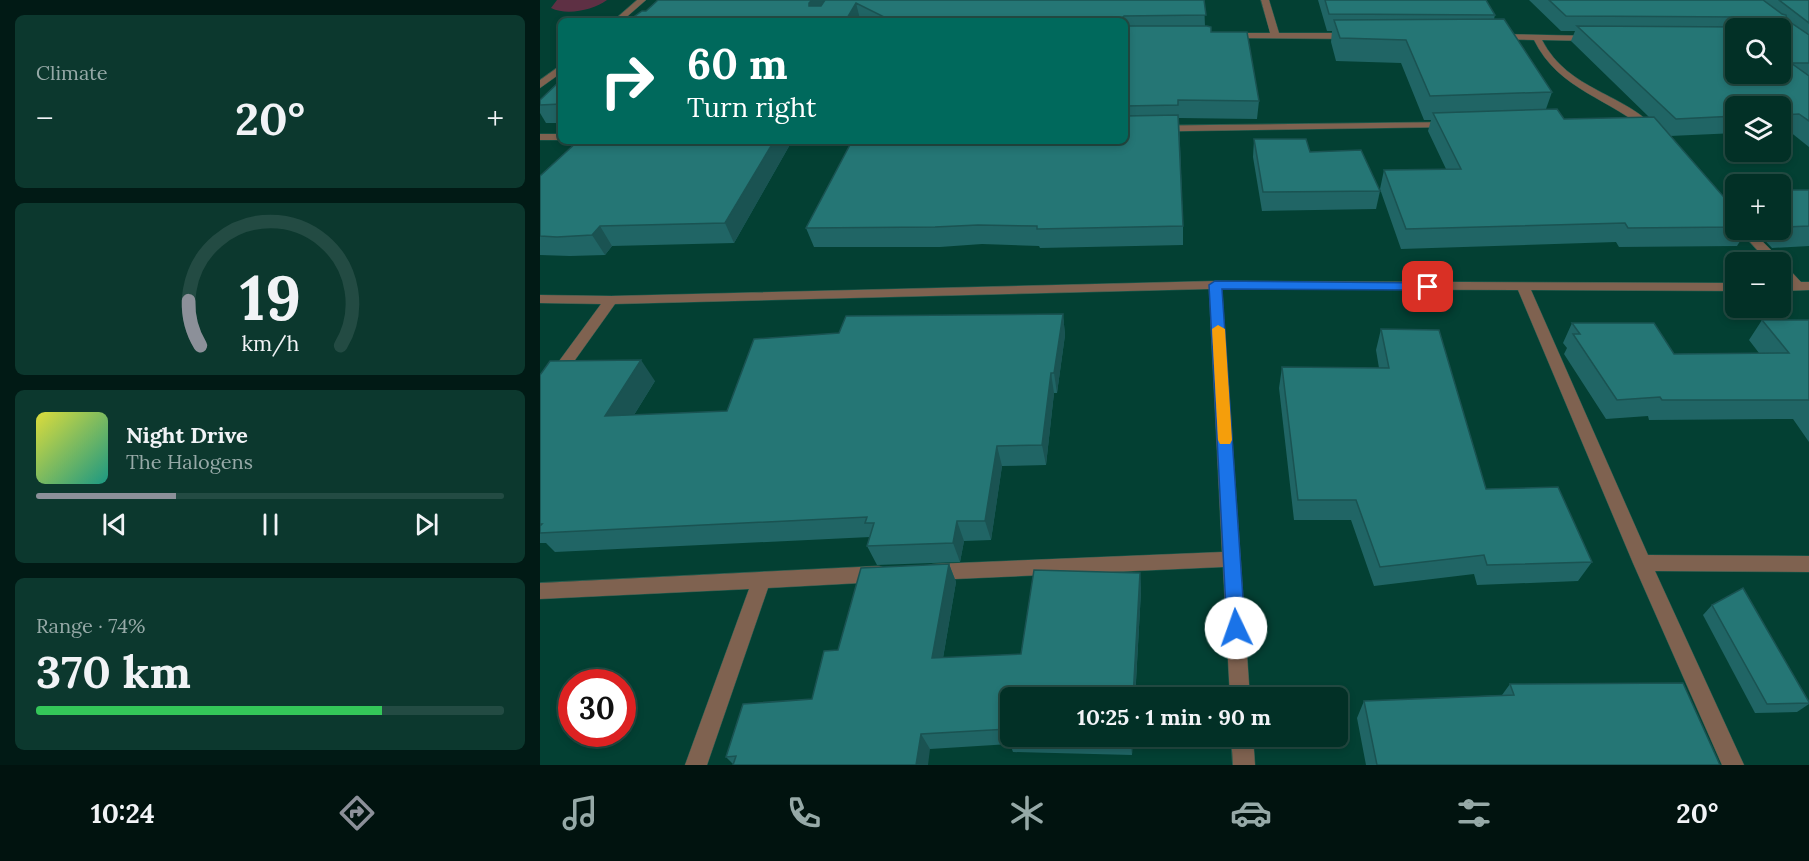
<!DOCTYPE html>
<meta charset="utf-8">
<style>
:root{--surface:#023026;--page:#0c382e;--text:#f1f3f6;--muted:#96a9a7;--line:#234b43;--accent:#8c9099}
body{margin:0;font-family:Lora,serif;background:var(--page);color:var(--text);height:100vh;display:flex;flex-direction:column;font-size:22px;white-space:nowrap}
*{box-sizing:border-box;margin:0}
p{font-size:20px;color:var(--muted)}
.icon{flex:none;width:33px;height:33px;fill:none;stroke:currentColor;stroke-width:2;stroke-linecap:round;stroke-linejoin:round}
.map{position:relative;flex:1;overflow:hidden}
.side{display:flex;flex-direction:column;gap:15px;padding:15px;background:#011a15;width:540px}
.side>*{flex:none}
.top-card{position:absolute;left:18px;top:18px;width:570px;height:126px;border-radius:9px;box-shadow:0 3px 9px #0003,0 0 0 2px var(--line);background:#00695c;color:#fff;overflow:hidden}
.fabs{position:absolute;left:1185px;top:18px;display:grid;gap:12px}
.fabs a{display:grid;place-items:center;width:66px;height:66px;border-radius:9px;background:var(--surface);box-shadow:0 3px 9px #0003,0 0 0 2px var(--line);font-size:30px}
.speed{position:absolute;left:18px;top:669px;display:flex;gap:12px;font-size:30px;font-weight:700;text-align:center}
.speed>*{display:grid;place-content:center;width:78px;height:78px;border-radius:50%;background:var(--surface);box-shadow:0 3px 9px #0003,0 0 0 2px var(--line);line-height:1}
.speed .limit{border:9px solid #d22;background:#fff;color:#111}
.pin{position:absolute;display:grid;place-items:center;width:51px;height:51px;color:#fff;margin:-26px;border-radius:12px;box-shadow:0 3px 9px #0006}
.me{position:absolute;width:66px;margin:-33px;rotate:357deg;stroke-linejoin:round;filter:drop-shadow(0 0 4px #0008)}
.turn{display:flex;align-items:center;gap:21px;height:126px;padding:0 30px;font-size:27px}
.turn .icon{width:78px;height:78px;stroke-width:2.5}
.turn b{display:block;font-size:42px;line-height:51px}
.big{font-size:45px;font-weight:700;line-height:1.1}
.side .widget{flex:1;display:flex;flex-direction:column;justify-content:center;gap:9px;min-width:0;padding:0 21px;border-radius:9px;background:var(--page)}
.side .dial{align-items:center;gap:0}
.dial svg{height:156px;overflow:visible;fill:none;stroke:var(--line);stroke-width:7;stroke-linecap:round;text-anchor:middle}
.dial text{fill:var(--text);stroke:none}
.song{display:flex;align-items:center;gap:18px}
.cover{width:72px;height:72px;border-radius:9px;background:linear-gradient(135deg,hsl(60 70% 55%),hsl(170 70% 35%))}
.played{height:6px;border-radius:3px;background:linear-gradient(90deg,var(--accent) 30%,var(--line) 30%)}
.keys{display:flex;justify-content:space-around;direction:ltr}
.heat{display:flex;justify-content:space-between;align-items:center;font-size:33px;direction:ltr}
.charge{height:9px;border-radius:4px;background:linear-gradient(90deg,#34c759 74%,var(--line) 0)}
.trip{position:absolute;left:460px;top:687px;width:348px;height:60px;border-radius:9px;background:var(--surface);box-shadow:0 3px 9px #0003,0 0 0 2px var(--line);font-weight:700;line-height:60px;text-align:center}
.tab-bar{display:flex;height:96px;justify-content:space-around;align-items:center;background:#01130f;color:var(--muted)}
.tab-bar .icon{width:42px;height:42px}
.tab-bar .current{color:var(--accent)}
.tab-bar b{font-size:27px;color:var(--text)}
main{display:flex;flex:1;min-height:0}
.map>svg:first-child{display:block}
.green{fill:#5e3044}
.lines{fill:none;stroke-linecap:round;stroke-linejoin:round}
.street-casing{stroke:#255d51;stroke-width:1}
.street{fill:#7f6250;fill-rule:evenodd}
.wall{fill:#206565}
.shaded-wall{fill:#1a5352}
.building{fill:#257675;stroke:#1a5352;stroke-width:1.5;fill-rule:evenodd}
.route{fill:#1a73e8;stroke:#114b97;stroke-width:1.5}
.slow{fill:#f59e0b}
</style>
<main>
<section class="side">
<div class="widget"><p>Climate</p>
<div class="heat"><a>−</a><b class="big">20°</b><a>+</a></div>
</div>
<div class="widget dial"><svg viewBox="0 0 100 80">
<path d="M14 69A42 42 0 1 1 86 69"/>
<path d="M14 69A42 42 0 0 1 8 46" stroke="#8c9099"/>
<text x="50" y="56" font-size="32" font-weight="700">19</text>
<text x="50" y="72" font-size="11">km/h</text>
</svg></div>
<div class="widget">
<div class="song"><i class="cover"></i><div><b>Night Drive</b><p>The Halogens</p></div></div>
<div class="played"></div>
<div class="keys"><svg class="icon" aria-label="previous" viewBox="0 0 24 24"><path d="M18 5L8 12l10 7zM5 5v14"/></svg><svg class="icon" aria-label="pause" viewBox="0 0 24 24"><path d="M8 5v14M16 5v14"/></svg><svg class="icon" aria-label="next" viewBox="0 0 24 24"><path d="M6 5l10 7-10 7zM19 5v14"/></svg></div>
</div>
<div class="widget"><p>Range · 74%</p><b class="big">370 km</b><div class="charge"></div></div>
</section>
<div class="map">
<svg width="1269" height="765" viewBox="0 0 1269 765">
<rect width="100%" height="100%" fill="#034033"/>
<path class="green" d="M17,0H67C53,10 27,16 11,8Z"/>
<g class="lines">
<g class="street-casing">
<g id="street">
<path d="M97,0H106L82,21H73Z"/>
<path d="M721,0H729L739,33H812L816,36L812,39L686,38L685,36L689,33H730Z"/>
<path d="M956,34L1055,36L1056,38L1052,41L1002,40C1029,92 1085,92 1119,132L1110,134C1071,98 1019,91 994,40L953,39L952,37Z"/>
<path d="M21,65V73L0,88V80Z"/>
<path d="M909,122L913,123V127L585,132V126Z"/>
<rect x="0" y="134" width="21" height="6"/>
<path d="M1199,230H1211L1240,259L1241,262L1240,263L1228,262Z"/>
<path d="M1240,264L1245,265L1261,282H1269V290L1240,291V283H1246L1240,276Z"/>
<path d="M675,281L1196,283V291L991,290L1108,555L1269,556V572L1115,571L1204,765H1182L1093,563L978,290L682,289L710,698H690L683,567L393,580L386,578L384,572L386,566L393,564L682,552L669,289L75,304L5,402L0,404V387L61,304L0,303V295L71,296Z"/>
<path d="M339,566L346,568L348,574L346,580L339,582L228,588L167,765H145L209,589L0,599V583Z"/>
<path d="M691,736H713L715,765H693Z"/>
</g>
</g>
<use href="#street" class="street"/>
</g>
<g class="wall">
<path d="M118,0H664L665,26L671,32L719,101L717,119L639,118L643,226V245L500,248L499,246L442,244L400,247H274L266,228L585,141V21H323L320,19L319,21H88L106,11Z"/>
<path d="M778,0H946L955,15L954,19L1012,92L1006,109L1024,119L1109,117L1031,41L1035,31H1021L989,0H1269V147L1249,131H1240V106H1196V133L1130,136L1196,211V230H1207L1197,246L1079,247L1076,242L861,249L840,189L844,170L906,169L888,131L891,120H884L861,63L796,61L791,42L792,31H787Z"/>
<path d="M21,80V123H6L0,113V100Z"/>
<path d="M714,139L770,152L840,191L836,209L722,211L713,157Z"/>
<path d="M252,141L194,243L72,246L65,255L30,256L0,255V176Z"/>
<path d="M1240,190H1269V246L1232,248L1215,230H1240Z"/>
<path d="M523,314L525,335L517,393H514L506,465L462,466L451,540L424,541L420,562L337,565L327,546L330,537L15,552L6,543H0V375L115,381L94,415L187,411Z"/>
<path d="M1222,320H1269V442L1253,419L1109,420L1108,416L1066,419L1024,354L1027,348L1023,343L1032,323L1134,354L1219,353L1209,340Z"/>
<path d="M841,329L946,489L1052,562L1038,581L937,585L934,574L834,586L811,520H754L739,388L742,367L839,368L836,350Z"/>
<path d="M409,564L416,582L403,658L481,654L600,573L601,591L592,755L473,752L470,744L390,749L193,764L186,757L272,699L298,650Z"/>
<path d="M1172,605L1269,702V704L1257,712L1215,713L1163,615Z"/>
<path d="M970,684L1180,765H826L817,718L824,701L962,695Z"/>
</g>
<g class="shaded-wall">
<path d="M272,0H288L274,21L269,3Z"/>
<path d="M316,3L320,19L319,21H306Z"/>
<path d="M234,141H252L194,243L185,223Z"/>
<path d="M60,226L72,246L65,255L52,235Z"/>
<path d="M523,314L525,335L517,393L514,373Z"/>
<path d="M101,360L115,381L81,436L65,416Z"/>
<path d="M511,373L514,393L506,465L502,445Z"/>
<path d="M457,446L462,466L451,540L445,521Z"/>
<path d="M417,521L424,541L420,562L413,543Z"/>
<path d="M409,564L416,582L400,675L392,658Z"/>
<path d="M600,573L601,591L595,698H593Z"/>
<path d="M381,734L390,749L388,765H376Z"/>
<path d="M590,736H593L592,755L590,740Z"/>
</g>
<g class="building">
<path d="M118,0H272L269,3V6H281L285,0H664L666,15L584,16L582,18V21H368L369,19H348L316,3L306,20L88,21L102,11H106Z"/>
<path d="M785,0H946L955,15L789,14Z"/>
<path d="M1009,0H1223L1242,14L1246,15L1247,20L1269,35V63H1251L1269,76V121L1259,114L1240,115V106H1196V116L1136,119L1037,26L1204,27L1206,24L1205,17L1026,16ZM1196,28H1240V74H1196Z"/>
<path d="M1239,0H1269V23Z"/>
<path d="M964,19L1012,92L890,96L866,40L800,38L794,20Z"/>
<path d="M585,26H667L671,27V32H707L719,101L638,100V105L585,106Z"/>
<path d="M21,80V104L0,105V100Z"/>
<path d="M1017,109L1024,119L1114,117L1196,211V227L1088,228L1085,223L866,229L844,170L921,169L893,113Z"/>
<path d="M638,115L643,226L497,229V226L438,225L395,227L266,228L312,141H585V116Z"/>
<path d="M714,139H766L770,152L821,150L840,191L723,192Z"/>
<path d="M38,141H234L185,223L60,226L52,235L17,237L0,236V176Z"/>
<path d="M1240,190H1269V226L1246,227L1240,222Z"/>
<path d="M523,314L514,373H511L502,445L457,446L445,521H417L413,543L327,546L334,523H325L327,517L0,533V526L2,524H0V375L10,361L101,360L65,416L187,411L214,339L299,333L306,316Z"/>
<path d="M1222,320H1269V400H1122L1120,397L1077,400L1033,334H1040L1032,323H1114L1134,354L1249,353Z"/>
<path d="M841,329L899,330L946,489L1018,487L1052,562L947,565L944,555L840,567L816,500H758L742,367L849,368Z"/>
<path d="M409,564L392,658L481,654L494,570L600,573L593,698H471V736H590V740L467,737L468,729L381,734L376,765H193L196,756L186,757L203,704L272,699L284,651L298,650L321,568Z"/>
<path d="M1203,588L1269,702V703L1227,704L1172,605Z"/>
<path d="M1143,683L1180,765H837L824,701L974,695L970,684Z"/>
</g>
<path class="route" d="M675,281L888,283L894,287L888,290L682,289L705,628L703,634L696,636L690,634L687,628L669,285Z"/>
<path class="slow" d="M678,325L685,329L692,440L690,444H680L678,440L672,329Z"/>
</svg>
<div class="fabs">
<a><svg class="icon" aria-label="search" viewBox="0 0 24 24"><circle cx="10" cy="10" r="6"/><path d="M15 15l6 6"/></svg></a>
<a><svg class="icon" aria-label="layers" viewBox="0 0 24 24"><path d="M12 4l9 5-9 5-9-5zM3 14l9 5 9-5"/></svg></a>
<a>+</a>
<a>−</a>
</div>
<div class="speed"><div class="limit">30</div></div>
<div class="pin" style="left:888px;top:287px;background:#d93025"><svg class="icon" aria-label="arrive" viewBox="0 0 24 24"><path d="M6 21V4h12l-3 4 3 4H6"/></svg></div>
<svg class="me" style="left:696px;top:628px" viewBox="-20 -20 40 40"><circle r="19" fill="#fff"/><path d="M0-13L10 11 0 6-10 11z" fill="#1a73e8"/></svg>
<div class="trip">10:25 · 1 min · 90 m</div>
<div class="top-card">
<div class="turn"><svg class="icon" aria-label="right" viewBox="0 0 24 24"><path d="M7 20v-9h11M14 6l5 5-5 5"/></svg><div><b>60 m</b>Turn right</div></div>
</div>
</div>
</main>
<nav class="tab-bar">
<b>10:24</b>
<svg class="icon current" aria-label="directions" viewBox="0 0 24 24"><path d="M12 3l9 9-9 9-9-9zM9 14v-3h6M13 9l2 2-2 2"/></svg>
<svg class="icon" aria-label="music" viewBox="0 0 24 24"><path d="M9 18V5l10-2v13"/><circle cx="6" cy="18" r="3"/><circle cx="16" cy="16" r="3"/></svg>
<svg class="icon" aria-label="phone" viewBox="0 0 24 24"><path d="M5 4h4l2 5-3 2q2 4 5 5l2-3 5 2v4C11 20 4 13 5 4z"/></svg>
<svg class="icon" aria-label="climate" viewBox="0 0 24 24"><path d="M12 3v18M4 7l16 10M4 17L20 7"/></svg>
<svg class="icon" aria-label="car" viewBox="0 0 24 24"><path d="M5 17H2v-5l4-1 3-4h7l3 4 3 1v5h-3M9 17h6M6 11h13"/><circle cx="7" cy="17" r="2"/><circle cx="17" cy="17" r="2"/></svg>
<svg class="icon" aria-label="filters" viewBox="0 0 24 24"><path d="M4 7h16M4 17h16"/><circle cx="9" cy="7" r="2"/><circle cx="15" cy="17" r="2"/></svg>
<b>20°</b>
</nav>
